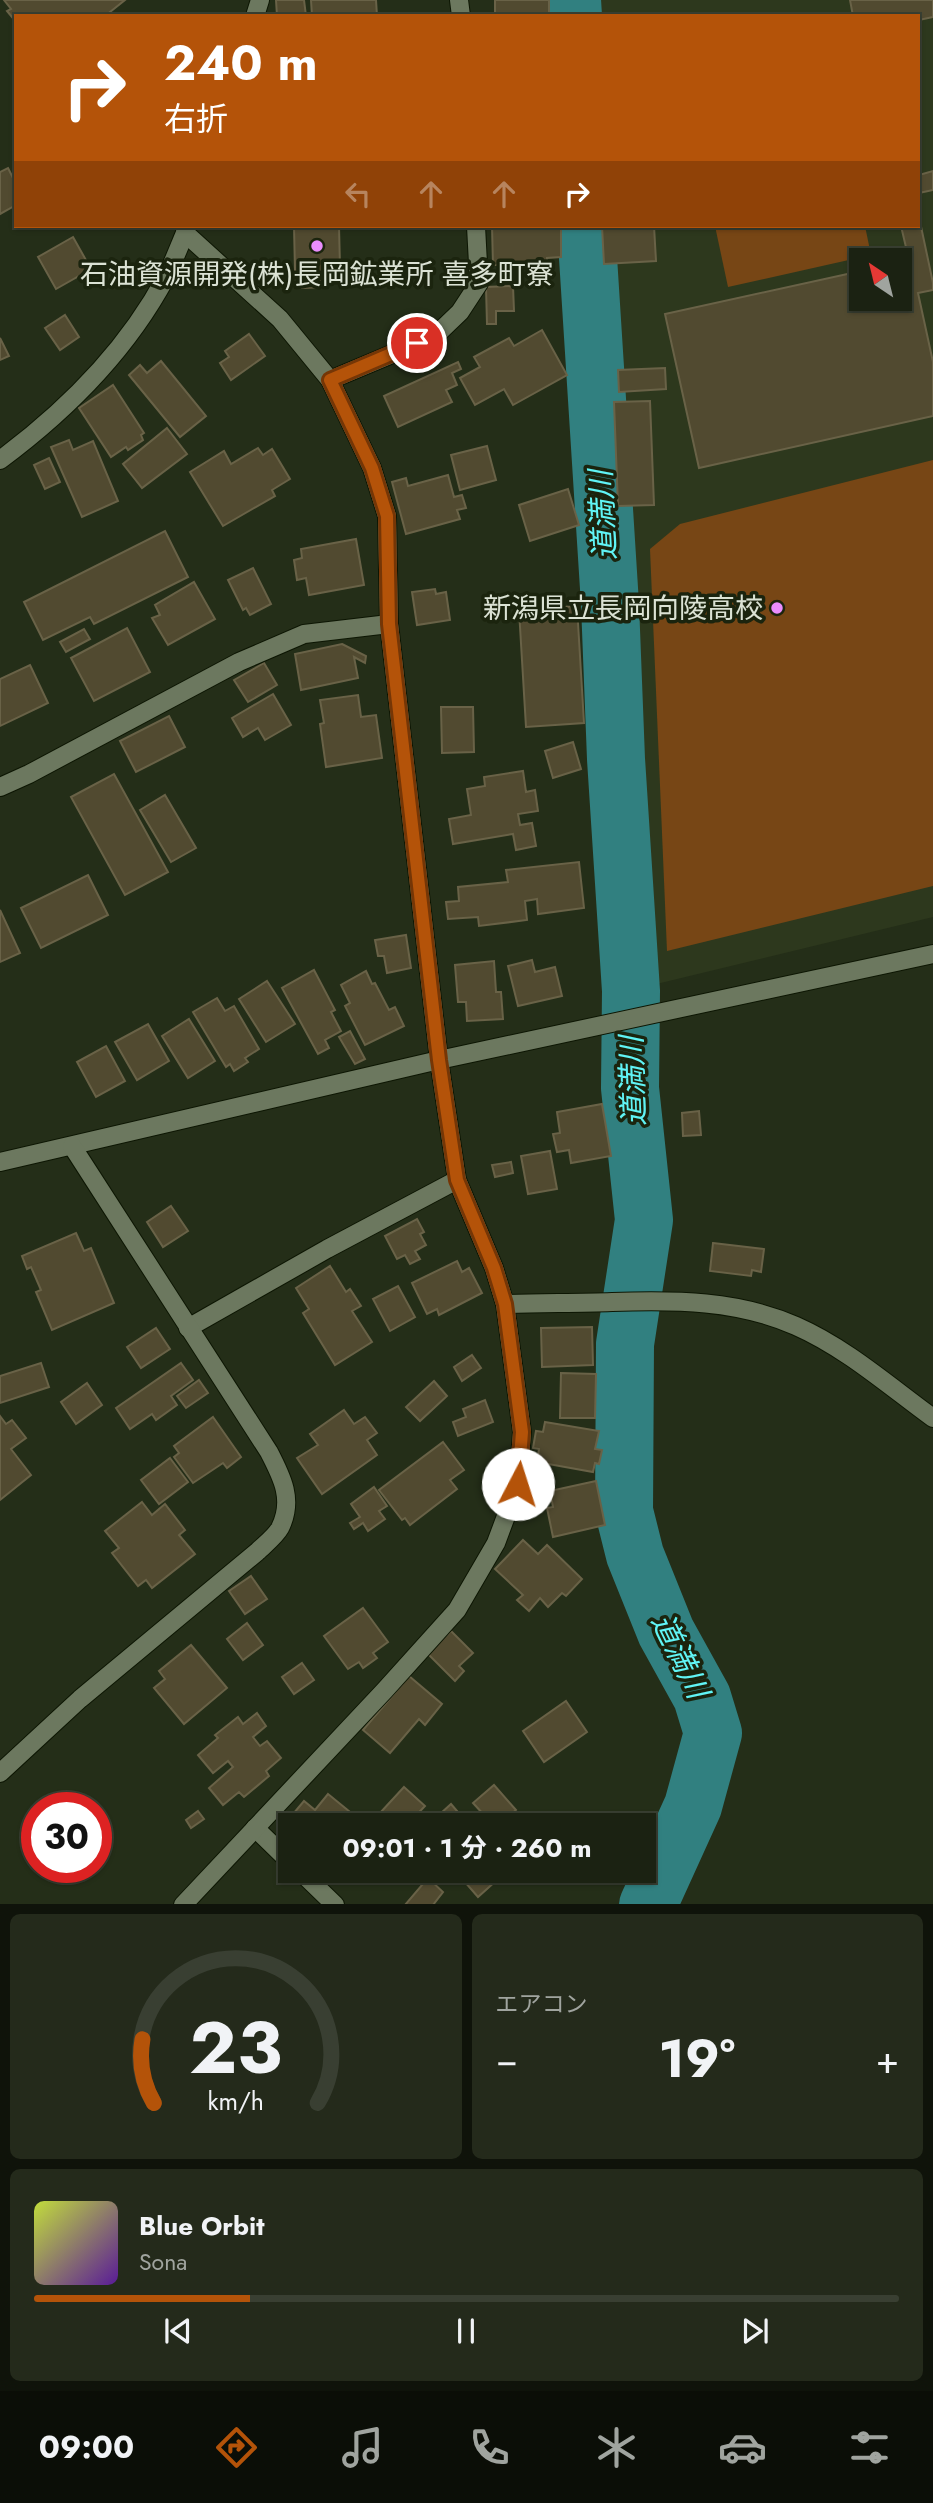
<!DOCTYPE html>
<html lang="ja">
<meta charset="utf-8">
<style>
:root{--surface:#1b2212;--page:#242a1b;--text:#f1f3f6;--muted:#a0a49f;--line:#393f32;--accent:#b45309}
body{margin:0;font-family:Jost,"Noto Sans JP",sans-serif;background:var(--page);color:var(--text);height:100vh;display:flex;flex-direction:column;font-size:26px;white-space:nowrap}
*{box-sizing:border-box;margin:0}
p{font-size:23px;color:var(--muted)}
.icon{flex:none;width:38px;height:38px;fill:none;stroke:currentColor;stroke-width:2;stroke-linecap:round;stroke-linejoin:round}
.map{position:relative;height:1904px;overflow:hidden}
.sheet{display:flex;flex-direction:column;gap:10px;padding:10px;background:#0f130a;flex:1}
.sheet>*{flex:none}
.banner{position:absolute;left:14px;top:14px;width:906px;height:214px;border-radius:0px;box-shadow:0 2px 5px #0004,0 0 0 2px var(--line);background:#b45309;color:#fff;overflow:hidden}
.needle{width:46px;rotate:325deg}
.fabs{position:absolute;left:849px;top:248px;display:grid;gap:14px}
.fabs a{display:grid;place-items:center;width:63px;height:63px;border-radius:0px;background:var(--surface);box-shadow:0 2px 5px #0004,0 0 0 2px var(--line);font-size:35px}
.speed{position:absolute;left:21px;top:1792px;display:flex;gap:14px;font-size:35px;font-weight:700;text-align:center}
.speed>*{display:grid;place-content:center;width:91px;height:91px;border-radius:50%;background:var(--surface);box-shadow:0 2px 5px #0004,0 0 0 2px var(--line);line-height:1}
.speed .limit{border:10px solid #d22;background:#fff;color:#111}
.pin{position:absolute;display:grid;place-items:center;width:60px;height:60px;color:#fff;margin:-30px;border:4px solid #fff;border-radius:50%;box-shadow:0 2px 7px #0007}
.me{position:absolute;width:77px;margin:-38px;rotate:5deg;stroke-linejoin:round;filter:drop-shadow(0 0 5px #0008)}
.turn{display:flex;align-items:center;gap:24px;height:147px;padding:0 35px;font-size:32px}
.turn .icon{width:91px;height:91px;stroke-width:2.5}
.turn b{display:block;font-size:49px;line-height:60px}
.lanes{display:flex;align-items:center;height:66px;padding:0 35px;background:#0003;justify-content:center;gap:35px;direction:ltr}
.lanes .off{opacity:.35}
.big{font-size:52px;font-weight:700;line-height:1.1}
.sheet .card{flex:1;display:flex;flex-direction:column;justify-content:center;gap:10px;min-width:0;padding:0 24px;border-radius:10px;background:var(--page)}
.sheet .dial{align-items:center;gap:0}
.dial svg{height:182px;overflow:visible;fill:none;stroke:var(--line);stroke-width:7;stroke-linecap:round;text-anchor:middle}
.dial text{fill:var(--text);stroke:none}
.song{display:flex;align-items:center;gap:21px}
.cover{width:84px;height:84px;border-radius:10px;background:linear-gradient(135deg,hsl(70 70% 55%),hsl(270 70% 35%))}
.played{height:7px;border-radius:4px;background:linear-gradient(90deg,var(--accent) 25%,var(--line) 25%)}
.keys{display:flex;justify-content:space-around;direction:ltr}
.heat{display:flex;justify-content:space-between;align-items:center;font-size:38px;direction:ltr}
.sheet .tiles{flex:1;display:grid;gap:10px;grid-template-columns:1fr 1fr}
.card:last-child{grid-column:span 2}
.trip{position:absolute;left:278px;top:1813px;width:378px;height:70px;border-radius:0px;background:var(--surface);box-shadow:0 2px 5px #0004,0 0 0 2px var(--line);font-weight:700;line-height:70px;text-align:center}
.tab-bar{display:flex;height:112px;justify-content:space-around;align-items:center;background:#0b0e07;color:var(--muted)}
.tab-bar .icon{width:49px;height:49px}
.tab-bar .selected{color:var(--accent)}
.tab-bar b{font-size:32px;color:var(--text)}
.map>svg:first-child{display:block}
.built{fill:#2d381d;fill-rule:evenodd}
.green{fill:#774615}
.lines{fill:none;stroke-linecap:round;stroke-linejoin:round}
.river{stroke:#318080;stroke-width:58}
.building{fill:#514a30;stroke:#696247;stroke-width:2}
.minor-casing{stroke:#0d1603;stroke-width:20}
.tertiary-casing{stroke:#0d1603;stroke-width:20}
.minor{stroke:#6c785f;stroke-width:18}
.tertiary{stroke:#6c785f;stroke-width:18}
.route-casing{stroke:#753606;stroke-width:18}
.route{stroke:#b45309;stroke-width:12}
.poi-dot{fill:#ea8dfd;stroke:#1b240e;stroke-width:2.5}
.labels{text-anchor:middle;stroke-width:7;stroke-linejoin:round;paint-order:stroke}
.poi-label{font-size:28px;fill:#dbe2d4;stroke:#1b240e}
.water-label{font-size:30px;font-style:italic;fill:#60f4f5;stroke:#1b240e}
</style>
<div class="map">
<svg width="933" height="1905" viewBox="0 0 933 1905">
<rect width="100%" height="100%" fill="#242e18"/>
<path class="built" d="M585,0H933V917L644,987L599,226H919V16H586ZM861,261H900V299H861Z"/>
<g class="green">
<path d="M715,226H865L871,255L728,287Z"/>
<path d="M933,460V886L667,951L650,549L680,524Z"/>
</g>
<g class="lines">
<g class="river">
<path d="M572,0L573,16"/>
<path d="M586,226L610,604L616,759L631,991L630,1088L644,1220L625,1344L624,1511L635,1555L666,1632L702,1697L713,1733L693,1806L648,1905"/>
</g>
</g>
<g class="building">
<path d="M4,0H125L105,16H16V22L7,11L11,9Z"/>
<path d="M276,0H304L306,16H277Z"/>
<path d="M311,0H376L377,16H312Z"/>
<path d="M495,0H549V13L495,16Z"/>
<path d="M850,0H933V17L919,20V16H853Z"/>
<path d="M8,168L16,184V205L0,214V172Z"/>
<path d="M933,171V190L919,193V175Z"/>
<path d="M919,217L933,283V290L918,293L933,362V416L699,468L665,314L861,271V299H900V262L909,260L901,226H919Z"/>
<path d="M294,226H339L340,267L326,268V287L302,288L301,271H295Z"/>
<path d="M492,226H561V257L547,258V264L493,265Z"/>
<path d="M602,226H654L656,261L604,264Z"/>
<path d="M73,237L91,269L56,289L38,257Z"/>
<path d="M513,286L514,311H496V324H487L486,287Z"/>
<path d="M65,315L79,337L60,350L45,328Z"/>
<path d="M542,330L567,375L513,405L504,389L475,405L460,378L480,367L474,357L509,338L514,346Z"/>
<path d="M249,334L265,356L231,380L220,363L229,357L225,351Z"/>
<path d="M0,338L9,356L0,360Z"/>
<path d="M161,361L206,416L180,437L129,375L140,365L147,373Z"/>
<path d="M458,362L461,369L452,373L457,385L446,390L452,402L398,427L384,396Z"/>
<path d="M665,368L666,389L619,392L618,370Z"/>
<path d="M113,385L144,433L141,435L143,440L128,450L126,447L111,457L79,408Z"/>
<path d="M650,401L654,505L618,506L614,402Z"/>
<path d="M167,428L187,454L142,488L123,464Z"/>
<path d="M69,440L73,450L93,441L118,501L82,517L51,447Z"/>
<path d="M487,446L496,480L460,490L451,455Z"/>
<path d="M258,448L263,455L272,449L290,479L272,490L275,496L223,526L190,472L224,451L231,464Z"/>
<path d="M49,458L60,482L45,489L34,465Z"/>
<path d="M448,475L454,497L462,495L466,508L457,510L460,519L406,534L392,482L406,478L408,486Z"/>
<path d="M568,489L579,525L530,541L519,505Z"/>
<path d="M165,531L188,577L94,624L90,617L43,640L24,602Z"/>
<path d="M356,539L364,585L309,595L306,578L297,580L294,560L302,558L301,549Z"/>
<path d="M253,568L271,604L250,615L246,608L243,610L228,580Z"/>
<path d="M194,582L215,619L168,645L152,618L160,615L155,605Z"/>
<path d="M435,589L436,594L446,592L450,620L417,625L412,592Z"/>
<path d="M577,606L584,723L526,727L519,610Z"/>
<path d="M127,628L150,672L94,701L71,658Z"/>
<path d="M84,629L90,639L66,652L60,642Z"/>
<path d="M342,644L366,656L365,663L354,657L358,678L301,690L295,654Z"/>
<path d="M264,663L277,685L248,702L234,680Z"/>
<path d="M30,665L48,703L0,726V679Z"/>
<path d="M273,694L291,725L265,740L258,728L243,737L232,718Z"/>
<path d="M358,695L361,717L376,715L382,758L326,767L320,724L324,723L320,700Z"/>
<path d="M441,707H473L474,752L442,753Z"/>
<path d="M169,716L185,747L136,772L120,741Z"/>
<path d="M573,742L581,769L553,778L545,751Z"/>
<path d="M523,771L526,792L535,790L538,811L518,814L520,825L532,823L536,846L516,850L513,834L453,844L449,819L471,815L467,789L485,786L484,777Z"/>
<path d="M114,774L168,872L125,895L71,797Z"/>
<path d="M165,795L196,848L171,862L140,810Z"/>
<path d="M579,862L584,908L538,914L537,899L525,901L527,920L479,926L478,917L448,919L446,902L459,901L458,887L508,882L506,870Z"/>
<path d="M88,875L108,915L41,948L21,908Z"/>
<path d="M0,910L20,953L0,962Z"/>
<path d="M406,935L411,968L387,973L384,956H378L375,940Z"/>
<path d="M532,960L535,972L555,967L562,996L518,1006L508,966Z"/>
<path d="M494,961L496,992H501L503,1019L467,1021L466,1002H458L455,965Z"/>
<path d="M314,970L335,1010L331,1012L341,1031L325,1040L329,1048L318,1054L282,988Z"/>
<path d="M366,971L372,984L375,983L389,1010L395,1007L404,1026L365,1045L345,1006L350,1003L341,985Z"/>
<path d="M267,981L295,1024L266,1042L239,999Z"/>
<path d="M217,998L225,1011L234,1006L259,1049L245,1058L248,1062L234,1071L230,1064L226,1067L193,1012Z"/>
<path d="M189,1019L215,1061L188,1078L162,1036Z"/>
<path d="M148,1024L169,1061L137,1080L115,1042Z"/>
<path d="M350,1031L365,1059L355,1064L339,1037Z"/>
<path d="M106,1046L125,1081L96,1097L77,1062Z"/>
<path d="M602,1104L611,1156L571,1163L569,1150L557,1152L553,1134L560,1133L557,1112Z"/>
<path d="M699,1111L701,1135L683,1136L682,1113Z"/>
<path d="M550,1151L557,1189L528,1194L521,1156Z"/>
<path d="M511,1162L513,1173L495,1177L492,1165Z"/>
<path d="M171,1206L188,1231L163,1247L147,1222Z"/>
<path d="M417,1219L424,1232L420,1234L426,1245L415,1251L420,1259L410,1264L405,1255L397,1259L385,1236Z"/>
<path d="M76,1233L84,1251L91,1248L114,1303L52,1330L36,1292L41,1290L31,1267L27,1269L22,1256Z"/>
<path d="M713,1243L764,1249L761,1272L752,1270L751,1276L710,1271Z"/>
<path d="M457,1261L462,1272L469,1268L482,1293L439,1315L437,1309L427,1314L412,1283Z"/>
<path d="M330,1266L346,1292L350,1289L361,1306L352,1311L372,1342L335,1365L303,1313L309,1309L296,1288Z"/>
<path d="M398,1286L415,1317L390,1331L373,1299Z"/>
<path d="M592,1327L593,1365L542,1367L541,1328Z"/>
<path d="M156,1328L170,1349L141,1368L127,1347Z"/>
<path d="M472,1355L481,1368L462,1381L454,1367Z"/>
<path d="M41,1363L49,1387L0,1403V1376Z"/>
<path d="M181,1363L193,1380L171,1396L177,1405L156,1420L152,1414L130,1429L116,1408Z"/>
<path d="M561,1373L596,1374L595,1418H560Z"/>
<path d="M199,1380L208,1393L186,1408L177,1396Z"/>
<path d="M434,1381L447,1396L420,1421L406,1407Z"/>
<path d="M87,1383L102,1405L76,1424L61,1402Z"/>
<path d="M485,1400L493,1422L458,1436L453,1422L466,1417L463,1409Z"/>
<path d="M344,1410L354,1424L365,1417L377,1433L367,1440L377,1455L322,1494L297,1458L318,1445L310,1434Z"/>
<path d="M0,1416L6,1424L12,1420L26,1438L11,1449L31,1475L0,1500Z"/>
<path d="M213,1417L241,1457L227,1468L223,1463L193,1483L174,1457L179,1453L174,1446Z"/>
<path d="M545,1422L599,1431L595,1449L602,1450L599,1464L595,1463L593,1472L537,1462L539,1449L533,1448L536,1431L543,1432Z"/>
<path d="M443,1442L464,1470L450,1480L457,1489L410,1525L405,1518L402,1520L379,1490Z"/>
<path d="M170,1458L188,1482L159,1504L141,1480Z"/>
<path d="M596,1481L605,1525L553,1537L547,1508L553,1507L550,1491Z"/>
<path d="M374,1487L387,1506L379,1511L385,1519L368,1531L363,1523L354,1529L350,1523L360,1517L351,1504Z"/>
<path d="M142,1502L152,1515L165,1504L185,1530L179,1535L195,1554L152,1588L146,1580L138,1586L112,1553L119,1548L105,1531Z"/>
<path d="M523,1540L538,1554L547,1545L582,1579L566,1596L562,1593L548,1607L540,1598L529,1611L517,1600L523,1595L495,1569Z"/>
<path d="M251,1576L267,1599L245,1614L229,1591Z"/>
<path d="M363,1608L388,1642L373,1653L377,1658L363,1668L359,1662L348,1669L324,1636Z"/>
<path d="M247,1623L263,1645L243,1660L227,1639Z"/>
<path d="M451,1631L473,1653L459,1666L464,1671L455,1681L428,1654Z"/>
<path d="M191,1645L227,1688L184,1724L154,1688L165,1679L159,1671Z"/>
<path d="M302,1663L314,1680L294,1694L282,1677Z"/>
<path d="M409,1676L442,1704L425,1725L419,1719L390,1753L363,1730Z"/>
<path d="M566,1701L587,1732L544,1762L523,1731Z"/>
<path d="M257,1713L266,1726L253,1737L260,1746L267,1741L281,1758L266,1771L269,1776L244,1797L239,1792L223,1805L209,1788L233,1767L228,1761L213,1773L198,1755L218,1738L215,1735L238,1717L243,1724Z"/>
<path d="M494,1785L516,1810L505,1819L511,1825H472L484,1815L473,1803Z"/>
<path d="M404,1787L425,1806L407,1825H393L380,1813Z"/>
<path d="M328,1794L366,1825H290V1832L283,1826L304,1801L315,1810Z"/>
<path d="M451,1804L469,1825H430L429,1824Z"/>
<path d="M198,1811L204,1819L191,1828L186,1820Z"/>
<path d="M460,1871H507L478,1897L464,1881L467,1879Z"/>
<path d="M428,1878L443,1892L433,1905H405Z"/>
</g>
<g class="lines">
<g class="minor-casing">
<g id="minor">
<path d="M459,0L461,16"/>
<path d="M330,380L435,336L460,312L479,283L476,226"/>
<path d="M0,787L29,774L239,662L304,634L389,624"/>
<path d="M0,1162L439,1060L457,1180L494,1268L505,1304C541,1303 577,1303 612,1302C676,1300 737,1300 796,1326C846,1348 889,1386 933,1418"/>
<path d="M188,1328L327,1249L457,1180"/>
<path d="M0,1773L80,1699L257,1552C264,1545 275,1537 280,1528C294,1500 282,1477 269,1452L72,1146"/>
<path d="M255,1828L290,1862"/>
<path d="M300,1871L335,1905"/>
<path d="M183,1905L385,1690L457,1610L496,1543L518,1484L522,1432L505,1304"/>
</g>
</g>
<g class="tertiary-casing">
<g id="tertiary">
<path d="M255,16L260,0"/>
<path d="M187,226L185,233L280,319L330,380L372,468L387,516L389,624L439,1060L933,954"/>
<path d="M0,460C66,411 127,350 166,277C173,263 179,247 185,233"/>
</g>
</g>
<use href="#minor" class="minor"/>
<use href="#tertiary" class="tertiary"/>
</g>
<g class="lines">
<g class="route-casing">
<path id="route" d="M417,343L330,380L372,468L387,516L389,624L439,1060L457,1180L494,1268L505,1304L522,1432L518,1484"/>
</g>
<use href="#route" class="route"/>
</g>
<g class="poi-dot">
<circle cx="317" cy="246" r="7"/>
<circle cx="777" cy="608" r="7"/>
</g>
<g class="labels">
<g class="poi-label">
<text x="317" y="284">石油資源開発(株)長岡鉱業所 喜多町寮</text>
<text x="763" y="618" text-anchor="end">新潟県立長岡向陵高校</text>
</g>
<g class="water-label">
<text transform="translate(603 515) rotate(-93)" y="10">道満川</text>
<text transform="translate(633 1081) rotate(-92)" y="10">道満川</text>
<text transform="translate(680 1656) rotate(64)" y="10">道満川</text>
</g>
</g>
</svg>
<div class="fabs">
<a><svg class="needle" viewBox="-14 -14 28 28"><path d="M0-13l5 13h-10z" fill="#e53935"/><path d="M0 13l5-13h-10z" fill="#a0a49f"/></svg></a>
</div>
<div class="speed"><div class="limit">30</div></div>
<div class="pin" style="left:417px;top:343px;background:#d93025"><svg class="icon" aria-label="arrive" viewBox="0 0 24 24"><path d="M6 21V4h12l-3 4 3 4H6"/></svg></div>
<svg class="me" style="left:518px;top:1484px" viewBox="-20 -20 40 40"><circle r="19" fill="#fff"/><path d="M0-13L10 11 0 6-10 11z" fill="#b45309"/></svg>
<div class="trip">09:01 · 1 分 · 260 m</div>
<div class="banner">
<div class="turn"><svg class="icon" aria-label="right" viewBox="0 0 24 24"><path d="M7 20v-9h11M14 6l5 5-5 5"/></svg><div><b>240 m</b>右折</div></div>
<div class="lanes"><svg class="icon off" aria-label="left" viewBox="0 0 24 24"><path d="M17 20v-9H6M10 6l-5 5 5 5"/></svg><svg class="icon off" aria-label="ahead" viewBox="0 0 24 24"><path d="M12 20V5M6 11l6-6 6 6"/></svg><svg class="icon off" aria-label="ahead" viewBox="0 0 24 24"><path d="M12 20V5M6 11l6-6 6 6"/></svg><svg class="icon" aria-label="right" viewBox="0 0 24 24"><path d="M7 20v-9h11M14 6l5 5-5 5"/></svg></div>
</div>
</div>
<section class="sheet">
<div class="tiles">
<div class="card dial"><svg viewBox="0 0 100 80">
<path d="M14 69A42 42 0 1 1 86 69"/>
<path d="M14 69A42 42 0 0 1 9 41" stroke="#b45309"/>
<text x="50" y="56" font-size="32" font-weight="700">23</text>
<text x="50" y="72" font-size="11">km/h</text>
</svg></div>
<div class="card"><p>エアコン</p>
<div class="heat"><a>−</a><b class="big">19°</b><a>+</a></div>
</div>
<div class="card">
<div class="song"><i class="cover"></i><div><b>Blue Orbit</b><p>Sona</p></div></div>
<div class="played"></div>
<div class="keys"><svg class="icon" aria-label="previous" viewBox="0 0 24 24"><path d="M18 5L8 12l10 7zM5 5v14"/></svg><svg class="icon" aria-label="pause" viewBox="0 0 24 24"><path d="M8 5v14M16 5v14"/></svg><svg class="icon" aria-label="next" viewBox="0 0 24 24"><path d="M6 5l10 7-10 7zM19 5v14"/></svg></div>
</div>
</div>
</section>
<nav class="tab-bar">
<b>09:00</b>
<svg class="icon selected" aria-label="directions" viewBox="0 0 24 24"><path d="M12 3l9 9-9 9-9-9zM9 14v-3h6M13 9l2 2-2 2"/></svg>
<svg class="icon" aria-label="music" viewBox="0 0 24 24"><path d="M9 18V5l10-2v13"/><circle cx="6" cy="18" r="3"/><circle cx="16" cy="16" r="3"/></svg>
<svg class="icon" aria-label="phone" viewBox="0 0 24 24"><path d="M5 4h4l2 5-3 2q2 4 5 5l2-3 5 2v4C11 20 4 13 5 4z"/></svg>
<svg class="icon" aria-label="climate" viewBox="0 0 24 24"><path d="M12 3v18M4 7l16 10M4 17L20 7"/></svg>
<svg class="icon" aria-label="car" viewBox="0 0 24 24"><path d="M5 17H2v-5l4-1 3-4h7l3 4 3 1v5h-3M9 17h6M6 11h13"/><circle cx="7" cy="17" r="2"/><circle cx="17" cy="17" r="2"/></svg>
<svg class="icon" aria-label="filters" viewBox="0 0 24 24"><path d="M4 7h16M4 17h16"/><circle cx="9" cy="7" r="2"/><circle cx="15" cy="17" r="2"/></svg>
</nav>
